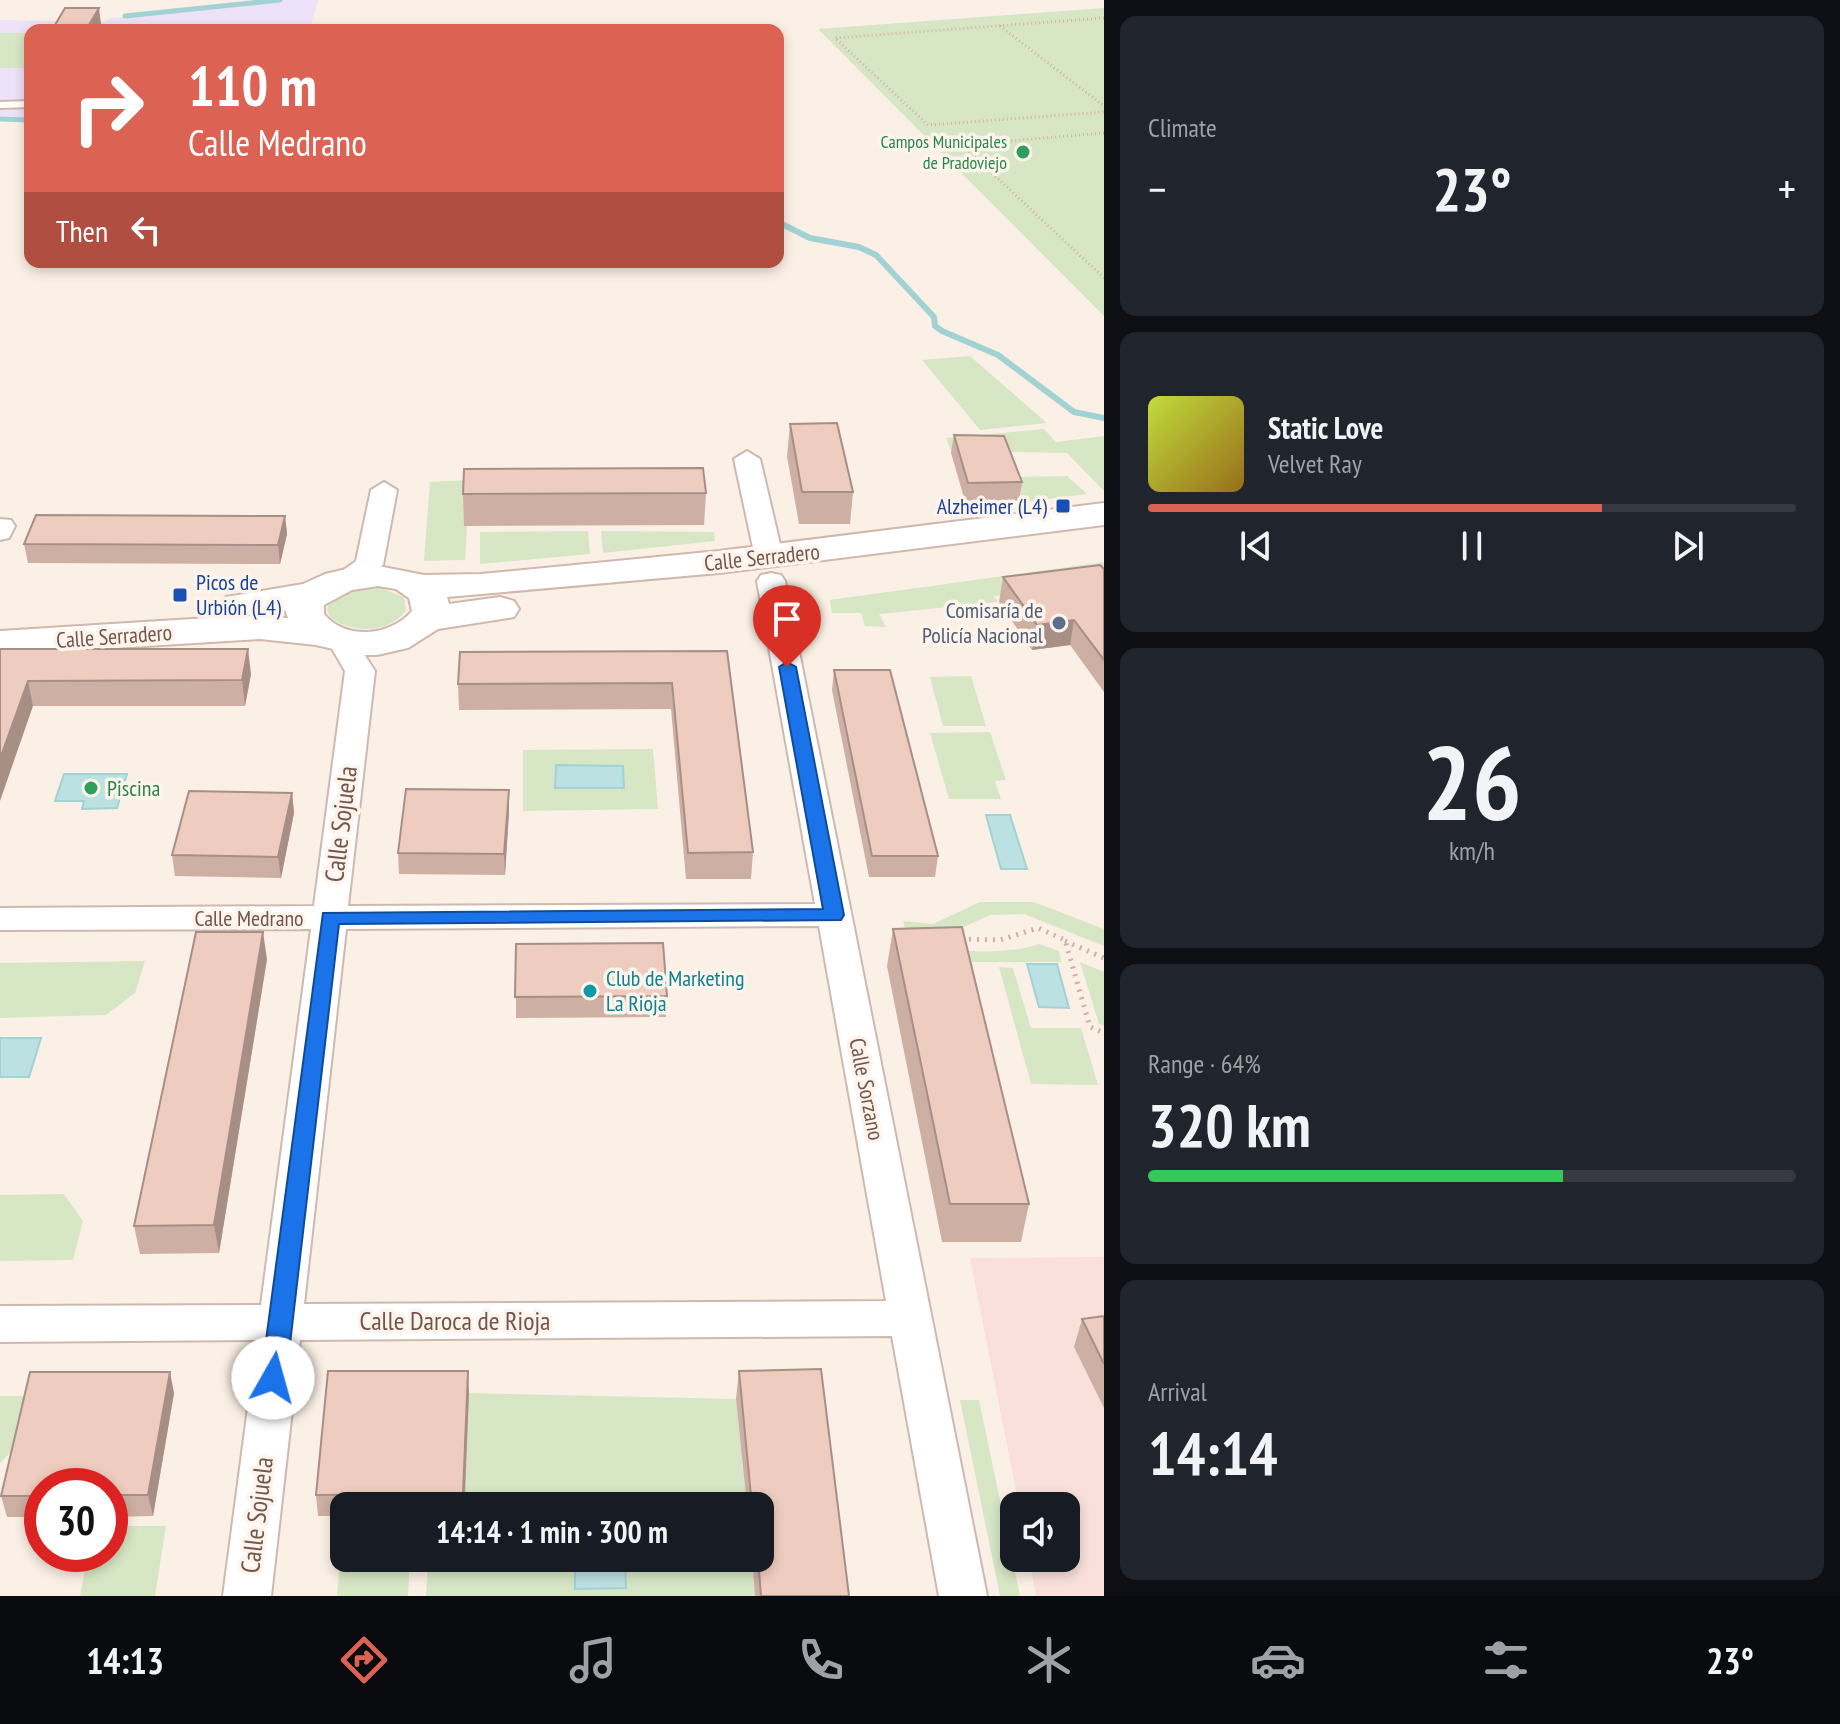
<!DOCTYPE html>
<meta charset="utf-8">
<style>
:root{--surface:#171b24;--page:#20242c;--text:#f1f3f6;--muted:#9ea1a6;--line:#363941;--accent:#dc6253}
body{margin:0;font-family:"PT Sans Narrow",sans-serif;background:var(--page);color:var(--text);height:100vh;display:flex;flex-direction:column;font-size:30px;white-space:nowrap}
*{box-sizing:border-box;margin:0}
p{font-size:26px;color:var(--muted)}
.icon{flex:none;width:44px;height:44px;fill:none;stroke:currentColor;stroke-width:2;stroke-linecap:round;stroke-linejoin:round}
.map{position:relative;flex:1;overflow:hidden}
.side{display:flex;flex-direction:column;gap:16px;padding:16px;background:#0d0f14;width:736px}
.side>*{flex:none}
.banner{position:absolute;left:24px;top:24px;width:760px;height:244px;border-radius:16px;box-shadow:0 4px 12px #0003;background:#dc6253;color:#fff;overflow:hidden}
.controls{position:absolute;left:1000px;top:1492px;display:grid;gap:16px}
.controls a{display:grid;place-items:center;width:80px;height:80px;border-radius:16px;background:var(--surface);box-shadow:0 4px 12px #0003;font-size:40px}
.speed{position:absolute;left:24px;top:1468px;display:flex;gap:16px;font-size:40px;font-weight:700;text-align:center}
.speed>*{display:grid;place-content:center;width:104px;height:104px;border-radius:50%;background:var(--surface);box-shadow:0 4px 12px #0003;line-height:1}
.speed .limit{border:12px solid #d22;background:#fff;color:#111}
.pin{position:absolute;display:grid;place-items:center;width:68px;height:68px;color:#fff;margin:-82px -34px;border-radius:50% 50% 50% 0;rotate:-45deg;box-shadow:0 0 8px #0007}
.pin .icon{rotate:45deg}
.me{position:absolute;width:88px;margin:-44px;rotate:7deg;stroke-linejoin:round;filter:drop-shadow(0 0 6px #0008)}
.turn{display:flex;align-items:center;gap:28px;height:168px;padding:0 32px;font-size:36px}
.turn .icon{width:104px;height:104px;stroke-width:2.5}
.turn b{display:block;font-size:56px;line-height:68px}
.then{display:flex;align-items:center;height:76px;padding:0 32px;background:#0003;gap:16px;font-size:30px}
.big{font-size:60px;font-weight:800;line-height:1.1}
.side .card{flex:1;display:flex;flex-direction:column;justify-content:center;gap:12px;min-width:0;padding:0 28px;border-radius:16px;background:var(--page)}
.side .dial{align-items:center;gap:0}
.dial b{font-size:104px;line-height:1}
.song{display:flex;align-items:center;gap:24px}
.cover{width:96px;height:96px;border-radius:12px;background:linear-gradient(135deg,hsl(70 70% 55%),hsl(40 70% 35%))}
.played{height:8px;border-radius:4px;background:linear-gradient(90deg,var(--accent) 70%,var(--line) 70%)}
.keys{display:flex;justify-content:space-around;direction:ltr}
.heat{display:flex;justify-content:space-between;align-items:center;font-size:44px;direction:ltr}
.charge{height:12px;border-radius:6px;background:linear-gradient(90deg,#34c759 64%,var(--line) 0)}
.trip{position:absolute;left:330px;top:1492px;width:444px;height:80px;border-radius:16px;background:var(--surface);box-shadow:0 4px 12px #0003;font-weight:800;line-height:80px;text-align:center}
.menu{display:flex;height:128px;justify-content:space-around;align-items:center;background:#090b0e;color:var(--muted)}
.menu .icon{width:56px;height:56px}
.menu .selected{color:var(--accent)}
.menu b{font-size:36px;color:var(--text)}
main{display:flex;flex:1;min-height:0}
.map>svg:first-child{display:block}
.commercial{fill:#fae0da}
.education{fill:#ede2f7}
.green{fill:#d7e7c5}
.water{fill:#bbe1e3;stroke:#a2d2d4;stroke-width:2}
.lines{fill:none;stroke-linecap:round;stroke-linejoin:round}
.stream-far1{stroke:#a2d2d4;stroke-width:5}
.stream{stroke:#a2d2d4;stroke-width:6}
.lane-casing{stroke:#cdb9af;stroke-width:4}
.street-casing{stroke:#cdb9af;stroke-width:4}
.secondary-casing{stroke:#d0b8ad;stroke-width:4}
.path-far1{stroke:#d3afa2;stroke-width:3;stroke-dasharray:1 3;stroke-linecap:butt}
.path{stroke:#d3afa2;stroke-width:5;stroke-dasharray:2 6;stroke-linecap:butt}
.lane{fill:#fff;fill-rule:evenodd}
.street{fill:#fff;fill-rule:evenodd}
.secondary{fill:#fff;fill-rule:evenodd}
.wall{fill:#cdafa4}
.shaded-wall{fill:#a78f86}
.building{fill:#eeccbf;stroke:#a78f86;stroke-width:2}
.route{fill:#1a73e8;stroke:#114b97;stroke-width:2}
.leisure-dot{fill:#2e9e5b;stroke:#fef4eb;stroke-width:3}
.transit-dot{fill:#1a4fb4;stroke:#fef4eb;stroke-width:3}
.service-dot{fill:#5c6f8a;stroke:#fef4eb;stroke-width:3}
.culture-dot{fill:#0f9aa8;stroke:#fef4eb;stroke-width:3}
.labels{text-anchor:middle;stroke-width:7;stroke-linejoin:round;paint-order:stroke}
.far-leisure-label{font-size:18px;fill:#27864d;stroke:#fef4eb;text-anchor:end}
.transit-label{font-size:22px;fill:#164399;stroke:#fef4eb;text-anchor:end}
.street-label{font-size:22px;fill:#72554c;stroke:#fef4eb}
.service-label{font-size:22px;fill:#4e5e75;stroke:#fef4eb;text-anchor:end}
.leisure-label{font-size:22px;fill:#27864d;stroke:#fef4eb;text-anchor:start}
.culture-label{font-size:22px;fill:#0d838f;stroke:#fef4eb;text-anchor:start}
.near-street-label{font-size:26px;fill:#72554c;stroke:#fef4eb}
</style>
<main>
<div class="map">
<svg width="1104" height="1596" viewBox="0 0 1104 1596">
<rect width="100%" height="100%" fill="#fbf0e5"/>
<path class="commercial" d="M1104,1257V1596H1036L1029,1558H1066V1506H1019L970,1258Z"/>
<path class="education" d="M283,0H318L310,30H30V119L0,118V20L104,22L111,18Z"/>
<g class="green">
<path d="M1104,8V316L818,29Z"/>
<path d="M0,33H30V61L26,68H0Z"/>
<path d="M970,356L1047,423L980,430L922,360Z"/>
<path d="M1044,429L1056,442L1104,436V491L1067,453L951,451L946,438Z"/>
<path d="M1067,476L1087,494L1023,502L1014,477Z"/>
<path d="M470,480L465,560L424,561L430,482Z"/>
<path d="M588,531L590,554L480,564V532Z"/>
<path d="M601,531L714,532L715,541L603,553Z"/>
<path d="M1104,562V584L994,596L998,602L879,614L886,627L865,626L861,613H832L830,600Z"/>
<path d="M376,586L404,597L406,610C390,634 351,634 330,617L327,610C332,588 357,588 376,586Z"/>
<path d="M971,676L986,726H943L930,677Z"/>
<path d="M990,732L1006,780L995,781L1001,799H949L930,733Z"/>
<path d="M653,749L658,809L523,811V750Z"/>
<path d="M980,902H1034L1104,929V946L1024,914L990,915L941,937H907L903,921L933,924Z"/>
<path d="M1039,944L1059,951L1061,962H910L908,948C952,948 997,958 1039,944Z"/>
<path d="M145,961L135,993L106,1015L0,1018V963Z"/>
<path d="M1080,962L1104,972V1026L1099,1024Z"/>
<path d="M999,967L1013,968L1031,1028H1081L1098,1085L1031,1084Z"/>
<path d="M64,1194L83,1221L73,1260L0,1261V1195Z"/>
<path d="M469,1393L736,1399L747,1506H465Z"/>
<path d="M0,1396H33L23,1440L0,1463Z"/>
<path d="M960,1400H979L1020,1596H1000Z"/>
<path d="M343,1524L344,1558H410L408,1596H337Z"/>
<path d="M110,1526H166L155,1596H80L88,1554H110Z"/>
<path d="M428,1558H752L755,1596H426Z"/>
</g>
<g class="water">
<path d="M556,765L623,766L624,788H555Z"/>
<path d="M64,774H127L117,808L82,809L84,801H55Z"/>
<path d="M986,815H1010L1027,869H1001Z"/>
<path d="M1027,964H1057L1069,1008L1039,1007Z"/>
<path d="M0,1038H41L29,1077H0Z"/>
<path d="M575,1558H625L626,1588L575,1589Z"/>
</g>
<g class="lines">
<g class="stream-far1">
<path d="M125,16L280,0"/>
<path d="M0,119L30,120"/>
</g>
<path class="stream" d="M778,222L810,238L859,247L876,255L934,317L935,326L942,331L998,355L1074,412L1104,418"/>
<g class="lane-casing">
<path id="lane" d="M30,101V107L0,108V102Z"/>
</g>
<g class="street-casing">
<g id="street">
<path d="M747,451L760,459L783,557L779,563H759L755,557L734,459Z"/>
<path d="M384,482L397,490L383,565L358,583H338L334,577L356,561L371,490Z"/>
<path d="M0,519L11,520L15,526L9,538L0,540Z"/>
<path d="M771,573L781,575L785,581L987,1596H939L892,1336L300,1340L271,1596H223L257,1340L0,1342V1306L261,1305L311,929L0,930V908L314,906L345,671L327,640L331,634H351L375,671L348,906L815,904L757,581L761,575ZM819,926L886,1301L304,1304L346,929Z"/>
</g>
</g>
<g class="secondary-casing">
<path id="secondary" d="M1104,503V525L719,573L447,597L449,604L500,597L514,601L519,609L514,617L438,629L408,648L377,655H359L316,645L260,639L0,655V631L240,616L226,613L221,605L226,597L303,584L325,574L368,564L424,575L481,574L719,551ZM378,586L396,589L409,598L412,611C391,636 346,641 324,614V605L352,590ZM285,610L288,618L241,616Z"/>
</g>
<g class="path-far1">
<path d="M1104,18L835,38L928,125L1104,112"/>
<path d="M1000,26L1104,106"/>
<path d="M1104,133L962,145L1104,278"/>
</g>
<g class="path">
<path d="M961,939L1000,940L1038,928L1065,940L1090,1027L1104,1033"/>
<path d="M1065,941L1104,958"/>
</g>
<use href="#lane" class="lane"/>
<use href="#street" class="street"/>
<use href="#secondary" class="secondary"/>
</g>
<g class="wall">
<path d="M790,424L853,492L850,524H799L787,456Z"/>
<path d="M954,435L1022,482L1019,501H965L951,453Z"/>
<path d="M706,493L704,525L464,526L463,494Z"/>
<path d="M285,516L287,534L280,564L28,563L24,544Z"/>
<path d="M1104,569V692L1070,645L1032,650L999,602L1003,577Z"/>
<path d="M0,649L251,674L245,706H33Z"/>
<path d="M727,651L753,852L751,879H686L671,709L459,710L458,684Z"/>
<path d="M834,670L938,856L935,877H869L832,690Z"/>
<path d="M292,793L294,813L281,878L175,876L172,855Z"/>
<path d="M509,811L505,875L399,874L398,853Z"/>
<path d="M893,929L1029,1204L1021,1242H942L887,966Z"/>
<path d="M516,944L667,996L666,1017L516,1018Z"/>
<path d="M267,959L219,1253L140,1254L134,1226Z"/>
<path d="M1104,1316V1408L1074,1347L1082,1319Z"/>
<path d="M739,1371L849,1596H755L752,1558H760V1506H747L736,1399Z"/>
<path d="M174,1393L153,1516L110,1517V1486H42V1517H7L1,1496Z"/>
<path d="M469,1393L465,1506H344V1516H318L316,1495Z"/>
</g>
<g class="shaded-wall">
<path d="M99,8L101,24L97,30H86Z"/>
<path d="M285,516L287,534L280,564L278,545Z"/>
<path d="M1074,620L1070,645L1032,650L1037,625Z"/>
<path d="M248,649L251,674L245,706L242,680Z"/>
<path d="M28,681L33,706L0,801V759Z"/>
<path d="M509,790V811L505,875L504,854Z"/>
<path d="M292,793L294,813L281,878L278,857Z"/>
<path d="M263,932L267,959L219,1253L214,1225Z"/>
<path d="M468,1371L469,1393L464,1506L463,1494Z"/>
<path d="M170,1372L174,1393L153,1516L148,1495Z"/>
</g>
<g class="building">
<path d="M65,8H99L86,30H52Z"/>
<path d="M837,423L853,492H802L790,424Z"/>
<path d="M954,435L1004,436L1022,482L968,483Z"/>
<path d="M703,468L706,493L463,494L464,469Z"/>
<path d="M36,515L285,516L278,545L24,544Z"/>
<path d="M1100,565L1104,569V660L1074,620L1037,625L1003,577Z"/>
<path d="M0,649H248L242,680L28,681L0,759Z"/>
<path d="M727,651L753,852L688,853L672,683L458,684L460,652Z"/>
<path d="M834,670H890L938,856H872Z"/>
<path d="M406,789L509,790L504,854L398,853Z"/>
<path d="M189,791L292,793L278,857L172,855Z"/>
<path d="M962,927L1029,1204H950L893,929Z"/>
<path d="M196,932H263L214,1225L134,1226Z"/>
<path d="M663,943L667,996L515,997L516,944Z"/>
<path d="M1104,1316V1364L1082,1319Z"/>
<path d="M821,1369L849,1596H761L758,1558H760V1506H752L739,1371Z"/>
<path d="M328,1371H468L463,1494L316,1495Z"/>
<path d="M30,1372H170L148,1495H110V1486H42V1496H1Z"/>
</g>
<path class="route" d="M787,662L796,667L844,915L841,920L339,924L286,1378L282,1385L273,1388L265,1385L261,1378L323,913L823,909L779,667Z"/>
<g class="leisure-dot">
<circle cx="1023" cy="152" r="8"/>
<circle cx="91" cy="788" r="8"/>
</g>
<g class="transit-dot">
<rect x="1055" y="498" width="16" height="16" rx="4"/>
<rect x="172" y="587" width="16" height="16" rx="4"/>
</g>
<circle class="service-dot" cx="1059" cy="623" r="8"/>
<circle class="culture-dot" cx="590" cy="991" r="8"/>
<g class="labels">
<g class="far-leisure-label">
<text x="1007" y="148">Campos Municipales<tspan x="1007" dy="21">de Pradoviejo</tspan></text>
</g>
<g class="transit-label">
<text x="1047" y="514">Alzheimer (L4)</text>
<text x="196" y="590" text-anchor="start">Picos de<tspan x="196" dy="25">Urbión (L4)</tspan></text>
</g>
<g class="street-label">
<text transform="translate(762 557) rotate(-6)" y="8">Calle Serradero</text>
<text transform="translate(114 636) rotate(-4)" y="8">Calle Serradero</text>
<text x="249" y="926">Calle Medrano</text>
<text transform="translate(867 1089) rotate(79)" y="8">Calle Sorzano</text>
</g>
<g class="service-label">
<text x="1043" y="618">Comisaría de<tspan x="1043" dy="25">Policía Nacional</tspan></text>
</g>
<g class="leisure-label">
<text x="107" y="796">Piscina</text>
</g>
<g class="culture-label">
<text x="606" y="986">Club de Marketing<tspan x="606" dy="25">La Rioja</tspan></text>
</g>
<g class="near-street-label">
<text transform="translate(341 824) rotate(-83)" y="9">Calle Sojuela</text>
<text x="455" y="1330">Calle Daroca de Rioja</text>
<text transform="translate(257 1515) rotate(-83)" y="9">Calle Sojuela</text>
</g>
</g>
</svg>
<div class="controls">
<a><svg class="icon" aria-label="sound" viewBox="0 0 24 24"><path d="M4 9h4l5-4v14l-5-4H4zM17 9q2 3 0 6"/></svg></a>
</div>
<div class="speed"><div class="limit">30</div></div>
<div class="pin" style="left:787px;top:667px;background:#d93025"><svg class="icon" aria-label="arrive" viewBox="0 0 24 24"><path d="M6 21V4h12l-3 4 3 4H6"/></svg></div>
<svg class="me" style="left:273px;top:1378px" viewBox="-20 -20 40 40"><circle r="19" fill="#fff"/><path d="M0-13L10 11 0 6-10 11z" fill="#1a73e8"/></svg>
<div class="trip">14:14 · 1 min · 300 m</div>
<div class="banner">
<div class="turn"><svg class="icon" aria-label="right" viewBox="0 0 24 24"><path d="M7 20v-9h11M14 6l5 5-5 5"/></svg><div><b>110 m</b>Calle Medrano</div></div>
<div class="then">Then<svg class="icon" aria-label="left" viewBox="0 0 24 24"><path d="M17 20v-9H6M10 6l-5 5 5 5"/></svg></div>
</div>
</div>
<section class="side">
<div class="card"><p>Climate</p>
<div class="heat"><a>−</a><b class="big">23°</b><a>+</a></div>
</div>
<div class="card">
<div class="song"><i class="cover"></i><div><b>Static Love</b><p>Velvet Ray</p></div></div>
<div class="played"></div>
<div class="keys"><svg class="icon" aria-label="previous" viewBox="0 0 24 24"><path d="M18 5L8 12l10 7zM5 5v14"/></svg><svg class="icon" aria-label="pause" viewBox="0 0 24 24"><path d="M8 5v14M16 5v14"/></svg><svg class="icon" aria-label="next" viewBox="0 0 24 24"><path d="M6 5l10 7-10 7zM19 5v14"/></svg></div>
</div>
<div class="card dial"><b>26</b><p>km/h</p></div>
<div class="card"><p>Range · 64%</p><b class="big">320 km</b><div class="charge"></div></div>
<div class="card"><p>Arrival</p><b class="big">14:14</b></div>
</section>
</main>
<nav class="menu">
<b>14:13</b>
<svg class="icon selected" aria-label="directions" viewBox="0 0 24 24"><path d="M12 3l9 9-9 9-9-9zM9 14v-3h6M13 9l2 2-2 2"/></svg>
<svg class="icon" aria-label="music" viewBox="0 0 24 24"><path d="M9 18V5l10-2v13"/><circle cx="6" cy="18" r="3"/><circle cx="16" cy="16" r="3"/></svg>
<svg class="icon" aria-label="phone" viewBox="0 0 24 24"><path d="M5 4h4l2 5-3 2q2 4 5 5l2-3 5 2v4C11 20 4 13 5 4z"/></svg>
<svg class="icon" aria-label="climate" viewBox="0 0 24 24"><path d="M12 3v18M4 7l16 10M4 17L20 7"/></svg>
<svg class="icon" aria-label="car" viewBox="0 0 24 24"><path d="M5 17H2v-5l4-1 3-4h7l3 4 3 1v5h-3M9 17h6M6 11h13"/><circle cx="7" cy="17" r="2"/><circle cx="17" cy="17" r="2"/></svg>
<svg class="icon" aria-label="filters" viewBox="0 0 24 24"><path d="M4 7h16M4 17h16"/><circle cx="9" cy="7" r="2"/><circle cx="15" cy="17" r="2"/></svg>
<b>23°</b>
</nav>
